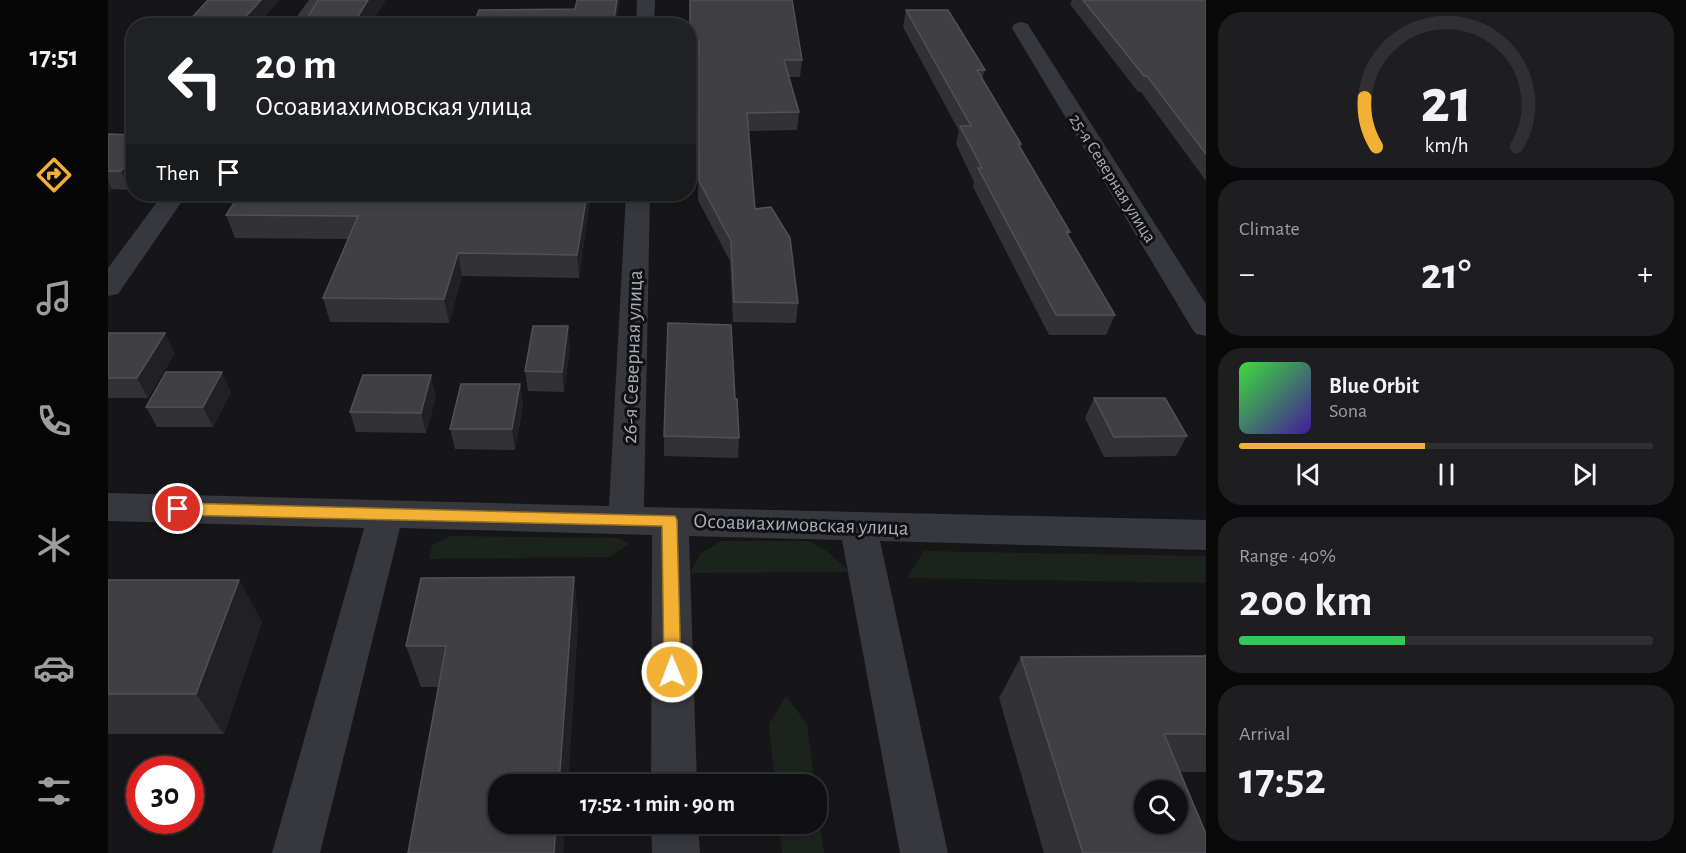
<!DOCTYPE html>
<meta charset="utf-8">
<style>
:root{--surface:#101012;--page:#1e1e20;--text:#f1f3f6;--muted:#9c9d9f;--line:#303032;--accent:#f2b134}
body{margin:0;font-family:"Alegreya Sans",sans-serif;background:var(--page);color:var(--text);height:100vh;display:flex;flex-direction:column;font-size:22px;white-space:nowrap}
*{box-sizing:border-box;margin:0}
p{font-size:20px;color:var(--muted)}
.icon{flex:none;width:33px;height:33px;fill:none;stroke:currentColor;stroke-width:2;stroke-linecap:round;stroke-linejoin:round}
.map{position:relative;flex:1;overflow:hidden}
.sheet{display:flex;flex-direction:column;gap:12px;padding:12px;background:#09090a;width:480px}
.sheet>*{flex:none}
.guide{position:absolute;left:18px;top:18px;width:570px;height:183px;border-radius:24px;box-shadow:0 3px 9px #0003,0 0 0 2px var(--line);background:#202124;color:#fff;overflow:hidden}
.buttons{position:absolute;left:1026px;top:780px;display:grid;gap:12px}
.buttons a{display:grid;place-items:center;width:54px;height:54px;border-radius:50%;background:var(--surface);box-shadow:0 3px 9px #0003,0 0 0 2px var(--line);font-size:30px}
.speed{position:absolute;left:18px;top:756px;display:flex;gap:12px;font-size:30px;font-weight:700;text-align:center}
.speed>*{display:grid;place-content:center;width:78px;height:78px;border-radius:50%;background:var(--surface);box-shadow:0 3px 9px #0003,0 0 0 2px var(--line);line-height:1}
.speed .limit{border:9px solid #d22;background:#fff;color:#111}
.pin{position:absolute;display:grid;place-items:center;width:51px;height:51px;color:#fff;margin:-26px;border:3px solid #fff;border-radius:50%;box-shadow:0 2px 6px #0007}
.me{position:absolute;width:66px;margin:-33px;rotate:359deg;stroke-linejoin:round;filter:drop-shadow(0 0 4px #0008)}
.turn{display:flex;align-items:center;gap:21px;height:126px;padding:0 30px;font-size:27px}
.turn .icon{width:78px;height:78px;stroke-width:2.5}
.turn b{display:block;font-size:42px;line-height:51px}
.then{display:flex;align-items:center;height:57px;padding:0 30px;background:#0003;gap:12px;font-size:22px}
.big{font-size:45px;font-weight:700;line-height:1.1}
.sheet .tile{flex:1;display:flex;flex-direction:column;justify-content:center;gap:9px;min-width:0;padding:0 21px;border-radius:24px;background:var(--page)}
.sheet .dial{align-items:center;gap:0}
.dial svg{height:156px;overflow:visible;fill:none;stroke:var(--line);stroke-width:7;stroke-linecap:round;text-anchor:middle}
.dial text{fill:var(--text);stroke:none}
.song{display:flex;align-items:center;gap:18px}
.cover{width:72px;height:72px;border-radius:9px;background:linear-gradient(135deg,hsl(120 70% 55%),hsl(260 70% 35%))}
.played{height:6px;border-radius:3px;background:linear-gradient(90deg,var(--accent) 45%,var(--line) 45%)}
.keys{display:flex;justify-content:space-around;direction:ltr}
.heat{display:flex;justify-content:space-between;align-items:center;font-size:33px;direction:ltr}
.charge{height:9px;border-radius:4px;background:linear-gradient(90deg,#34c759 40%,var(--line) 0)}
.trip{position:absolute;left:380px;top:774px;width:339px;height:60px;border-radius:24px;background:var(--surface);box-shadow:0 3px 9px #0003,0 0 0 2px var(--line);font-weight:700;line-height:60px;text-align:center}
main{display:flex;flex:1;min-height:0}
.menu{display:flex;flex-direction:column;width:108px;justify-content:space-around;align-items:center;background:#060607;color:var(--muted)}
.menu .icon{width:42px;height:42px}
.menu .on{color:var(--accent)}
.menu b{font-size:27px;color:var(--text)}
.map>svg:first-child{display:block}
.green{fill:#1c231d}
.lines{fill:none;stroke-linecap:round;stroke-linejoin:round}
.minor{fill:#37383d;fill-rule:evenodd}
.wall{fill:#323236}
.shaded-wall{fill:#212124}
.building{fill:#3f3f44;stroke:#4f5156;stroke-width:1.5;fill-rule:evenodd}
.route{fill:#f2b134;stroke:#9d7322;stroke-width:1.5}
.labels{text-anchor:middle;stroke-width:6;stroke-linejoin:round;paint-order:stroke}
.far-street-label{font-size:18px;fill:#a8adb8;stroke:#111113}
.street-label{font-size:21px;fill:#a8adb8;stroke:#111113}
</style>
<main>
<nav class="menu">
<b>17:51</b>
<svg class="icon on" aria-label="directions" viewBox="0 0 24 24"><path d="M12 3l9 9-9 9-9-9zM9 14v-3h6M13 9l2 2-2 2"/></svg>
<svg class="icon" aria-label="music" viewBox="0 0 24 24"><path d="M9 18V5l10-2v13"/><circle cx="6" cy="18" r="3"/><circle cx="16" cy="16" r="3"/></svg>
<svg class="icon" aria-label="phone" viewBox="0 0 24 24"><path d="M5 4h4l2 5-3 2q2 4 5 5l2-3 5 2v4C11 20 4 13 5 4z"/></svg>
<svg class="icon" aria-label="climate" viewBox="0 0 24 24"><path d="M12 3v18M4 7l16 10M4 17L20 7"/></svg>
<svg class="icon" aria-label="car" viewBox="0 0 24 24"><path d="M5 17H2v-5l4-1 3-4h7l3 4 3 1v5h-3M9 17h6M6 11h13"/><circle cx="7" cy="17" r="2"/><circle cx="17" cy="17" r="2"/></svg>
<svg class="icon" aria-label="filters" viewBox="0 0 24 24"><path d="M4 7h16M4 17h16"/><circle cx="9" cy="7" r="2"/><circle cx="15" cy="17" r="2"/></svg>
</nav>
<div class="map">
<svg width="1098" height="853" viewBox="0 0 1098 853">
<rect width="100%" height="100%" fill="#161618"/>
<g class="green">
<path d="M343,536L510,538L521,544L501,557L321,559L324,545Z"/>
<path d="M613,541H701L720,552L742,572L582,573L592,554Z"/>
<path d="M816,551L1098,556V583L799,578Z"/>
<path d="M678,696L699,724L707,784H667L661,724Z"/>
<path d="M708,795L716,853H674L671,824H708Z"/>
</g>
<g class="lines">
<g class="minor">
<path d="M201,0H219L201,26H182Z"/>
<path d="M529,0H547L546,26H528Z"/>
<path d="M913,22L920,24L922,28L1098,304V336L1088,334L1083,327L904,28L906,24Z"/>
<path d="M55,194H79L10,294L0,296V268Z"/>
<path d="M518,194H542L536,507L1098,520V550L772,541L840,853H792L734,540L581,536L589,784H543L544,535L292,528L212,853H164L256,528L0,521V493L501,506Z"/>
<path d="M543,824H590L592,853H544Z"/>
</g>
</g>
<g class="wall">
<path d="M582,0L694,60L692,77H681L691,112L689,130L641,131L647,209L690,303L688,323L625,322L622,261L590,200L591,58H581Z"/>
<path d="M964,0H1098V181L1033,92H1030L962,4Z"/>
<path d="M798,10L877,70L874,79L913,144L912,148L962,232L960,236L1007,315L998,335H941L865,187L866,182L848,144L851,131L795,27Z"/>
<path d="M0,134L22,190L4,189L0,194Z"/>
<path d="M132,194H483L471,278L354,276L341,323L222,322L215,298L240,239L127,238L118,215Z"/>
<path d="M0,333L67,353L40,398H0Z"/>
<path d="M462,346L456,392L420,391L417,371Z"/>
<path d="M412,384L415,405L407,450L347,449L342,429Z"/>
<path d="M123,392L105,427H49L38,407Z"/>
<path d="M328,396L318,433L248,432L242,412Z"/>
<path d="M986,398L1079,436L1068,456L996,457L977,418Z"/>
<path d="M627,399L631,438L630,458L556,456V436Z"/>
<path d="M466,577L470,620L460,784H390V824H457L455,853H300L330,687H313L298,646L313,578Z"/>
<path d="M0,580H131L154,622L116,734H0Z"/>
<path d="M1098,653V772H1072L1098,853H936L891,698L913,657L1096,656Z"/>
</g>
<g class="shaded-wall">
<path d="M153,0H172L149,26H129Z"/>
<path d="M260,0H278L262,26H244Z"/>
<path d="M509,0H512L508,26H505Z"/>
<path d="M26,156V185L22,190L13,171Z"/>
<path d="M0,181L4,189L0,194Z"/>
<path d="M479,194H483L471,278L469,255Z"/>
<path d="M350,253L354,276L341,323L336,299Z"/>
<path d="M460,326L462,346L456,392L454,372Z"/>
<path d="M57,333L67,353L40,398L29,378Z"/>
<path d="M114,372L123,392L105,427L95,407Z"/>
<path d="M323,375L328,396L318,433L313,413Z"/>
<path d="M412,384L415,405L407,450L404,429Z"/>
<path d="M466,577L470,620L460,784H451Z"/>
<path d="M131,580L154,622L116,734L88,694Z"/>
<path d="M448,824H457L455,853H446Z"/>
</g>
<g class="building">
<path d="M100,0H153L129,26H76Z"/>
<path d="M210,0H260L244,26H195Z"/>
<path d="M469,0H509L505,26H365L371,10L467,9Z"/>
<path d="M582,0H684L694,60H676L691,112L639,113L647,209L663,207L682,238L690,303L626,302L623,241L591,181V41H582Z"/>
<path d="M975,0H1098V154L1039,76H1036Z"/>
<path d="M798,10H840L877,70H869L913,144H910L962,232H958L1007,315H948L870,168H874L852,126H863Z"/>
<path d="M0,134L26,135V156L13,171H0Z"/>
<path d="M132,194H479L469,255L350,253L336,299L215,298L250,216L118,215Z"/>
<path d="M560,323L623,325L627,399H629L631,438L556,436Z"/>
<path d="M425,326H460L454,372L417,371Z"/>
<path d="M0,333H57L29,378H0Z"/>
<path d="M58,372H114L95,407H38Z"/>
<path d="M255,375H323L313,413L242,412Z"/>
<path d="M353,384H412L404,429H342Z"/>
<path d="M986,398H1057L1079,436L1006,437Z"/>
<path d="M466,577L451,784H390V824H448L446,853H300L338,646H298L313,578Z"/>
<path d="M0,580H131L88,694H0Z"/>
<path d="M1098,656V734H1056L1098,834V853H975L913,657ZM1036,790H1070V824H1036Z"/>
</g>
<path class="route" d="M70,503L567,516L569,520L573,672L570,677L564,679L558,677L556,672L554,526L70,515L64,513L62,509L64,505Z"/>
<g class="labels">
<g class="far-street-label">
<text transform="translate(1005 178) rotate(58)" y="6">25-я Северная улица</text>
</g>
<g class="street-label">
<text transform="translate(524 357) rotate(-88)" y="7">26-я Северная улица</text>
<text transform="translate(693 524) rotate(2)" y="7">Осоавиахимовская улица</text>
</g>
</g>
</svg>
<div class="buttons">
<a><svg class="icon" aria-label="search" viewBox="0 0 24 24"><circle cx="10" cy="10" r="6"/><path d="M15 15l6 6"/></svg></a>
</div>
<div class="speed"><div class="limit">30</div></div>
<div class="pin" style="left:70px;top:509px;background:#d93025"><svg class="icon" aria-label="arrive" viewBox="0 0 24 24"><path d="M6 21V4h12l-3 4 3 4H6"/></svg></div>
<svg class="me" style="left:564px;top:672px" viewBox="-20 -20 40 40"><circle r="17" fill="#f2b134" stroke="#fff" stroke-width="3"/><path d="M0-11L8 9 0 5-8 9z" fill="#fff"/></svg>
<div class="trip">17:52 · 1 min · 90 m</div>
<div class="guide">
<div class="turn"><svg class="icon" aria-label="left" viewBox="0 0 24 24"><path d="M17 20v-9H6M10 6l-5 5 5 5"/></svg><div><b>20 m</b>Осоавиахимовская улица</div></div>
<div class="then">Then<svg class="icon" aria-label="arrive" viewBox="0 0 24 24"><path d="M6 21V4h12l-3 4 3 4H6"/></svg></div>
</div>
</div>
<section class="sheet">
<div class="tile dial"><svg viewBox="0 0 100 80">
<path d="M14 69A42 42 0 1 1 86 69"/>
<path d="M14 69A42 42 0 0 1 8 44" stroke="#f2b134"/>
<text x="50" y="56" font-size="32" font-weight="700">21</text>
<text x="50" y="72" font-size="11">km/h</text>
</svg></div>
<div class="tile"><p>Climate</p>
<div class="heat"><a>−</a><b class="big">21°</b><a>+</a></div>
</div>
<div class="tile">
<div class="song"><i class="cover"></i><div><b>Blue Orbit</b><p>Sona</p></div></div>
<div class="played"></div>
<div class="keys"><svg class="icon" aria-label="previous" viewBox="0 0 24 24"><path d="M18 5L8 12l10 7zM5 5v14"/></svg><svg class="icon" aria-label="pause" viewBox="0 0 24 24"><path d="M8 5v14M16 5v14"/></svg><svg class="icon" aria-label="next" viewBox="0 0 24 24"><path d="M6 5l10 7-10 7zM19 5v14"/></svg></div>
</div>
<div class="tile"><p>Range · 40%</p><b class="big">200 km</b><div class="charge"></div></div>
<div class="tile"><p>Arrival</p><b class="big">17:52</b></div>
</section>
</main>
